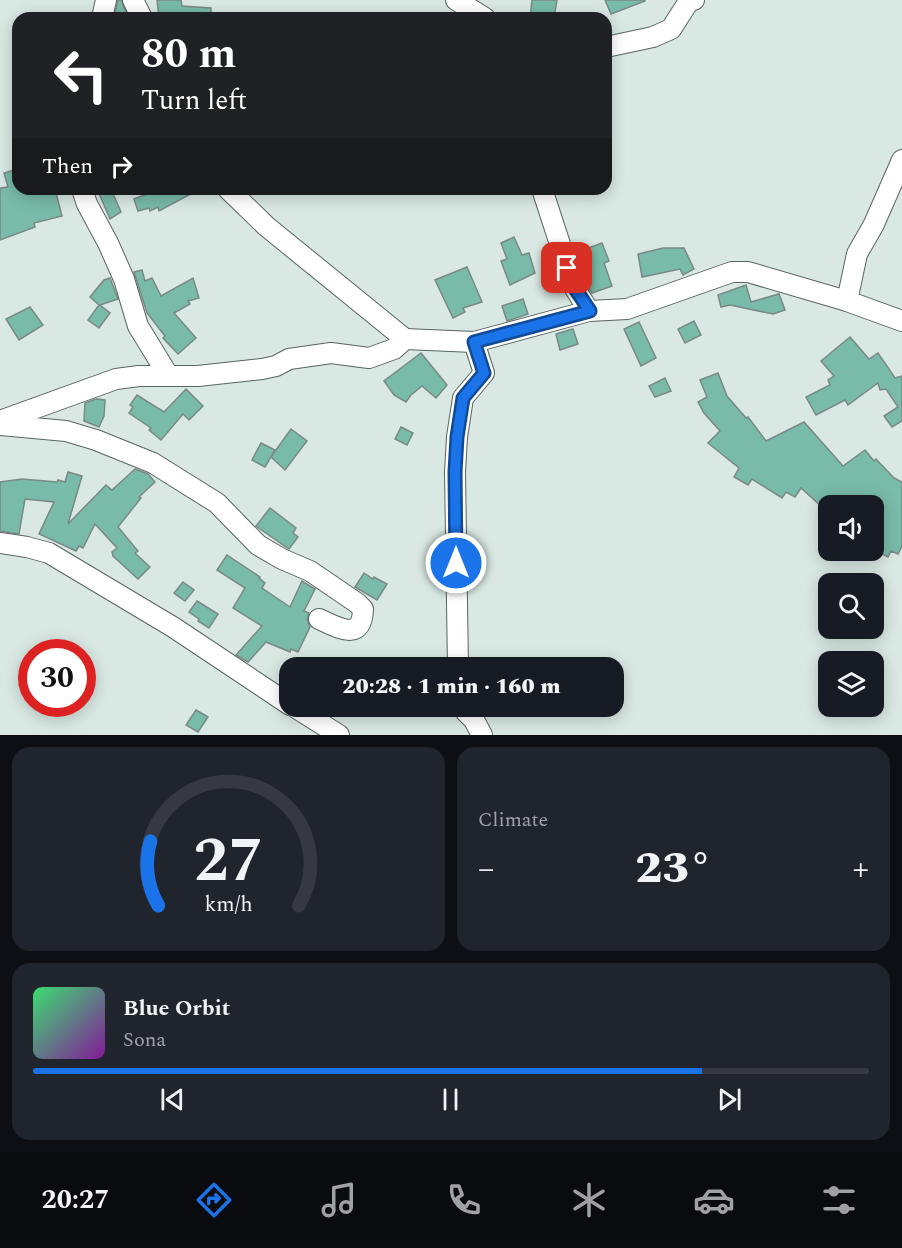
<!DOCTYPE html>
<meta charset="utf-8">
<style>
:root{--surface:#171b24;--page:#20242c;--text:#f1f3f6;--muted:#9ea1a6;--line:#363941;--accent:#1a73e8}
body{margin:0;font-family:Spectral,serif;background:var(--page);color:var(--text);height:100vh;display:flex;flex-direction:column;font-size:22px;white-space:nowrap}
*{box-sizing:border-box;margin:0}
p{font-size:20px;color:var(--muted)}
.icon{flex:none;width:33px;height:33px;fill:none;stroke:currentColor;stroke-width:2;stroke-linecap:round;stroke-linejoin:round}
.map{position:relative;height:735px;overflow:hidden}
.panel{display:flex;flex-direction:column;gap:12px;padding:12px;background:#0d0f14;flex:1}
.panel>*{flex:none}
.banner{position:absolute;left:12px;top:12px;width:600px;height:183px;border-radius:18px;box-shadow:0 3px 15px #0003;background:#202124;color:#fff;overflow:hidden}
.controls{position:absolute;left:818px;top:495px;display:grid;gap:12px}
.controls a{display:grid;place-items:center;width:66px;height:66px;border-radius:12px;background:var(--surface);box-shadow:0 3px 15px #0003;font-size:30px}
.speed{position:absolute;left:18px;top:639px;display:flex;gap:12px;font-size:30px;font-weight:700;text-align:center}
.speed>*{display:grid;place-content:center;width:78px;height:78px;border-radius:50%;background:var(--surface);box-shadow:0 3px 15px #0003;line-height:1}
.speed .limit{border:9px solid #d22;background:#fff;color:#111}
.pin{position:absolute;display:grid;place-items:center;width:51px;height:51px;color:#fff;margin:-26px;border-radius:12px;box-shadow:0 3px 9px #0006}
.me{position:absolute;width:66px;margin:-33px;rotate:0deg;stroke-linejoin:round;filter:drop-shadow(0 0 4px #0008)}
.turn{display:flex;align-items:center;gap:21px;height:126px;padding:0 30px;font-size:27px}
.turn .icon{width:78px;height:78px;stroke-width:2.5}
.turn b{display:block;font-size:42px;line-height:51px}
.then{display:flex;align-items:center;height:57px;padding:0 30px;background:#0003;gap:12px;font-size:22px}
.big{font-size:45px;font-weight:800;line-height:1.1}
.panel .tile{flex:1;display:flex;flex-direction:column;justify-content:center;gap:9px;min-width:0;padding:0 21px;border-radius:18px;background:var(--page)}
.panel .dial{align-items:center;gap:0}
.dial svg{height:156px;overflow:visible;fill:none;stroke:var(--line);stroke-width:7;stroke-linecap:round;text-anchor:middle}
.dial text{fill:var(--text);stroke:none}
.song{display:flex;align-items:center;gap:18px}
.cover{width:72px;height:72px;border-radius:9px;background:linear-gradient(135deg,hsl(140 70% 55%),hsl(290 70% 35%))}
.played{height:6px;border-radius:3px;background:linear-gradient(90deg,var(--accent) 80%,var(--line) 80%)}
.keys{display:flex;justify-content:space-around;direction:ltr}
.heat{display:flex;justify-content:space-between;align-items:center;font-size:33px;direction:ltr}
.panel .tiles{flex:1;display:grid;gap:12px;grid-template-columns:1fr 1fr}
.tile:last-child{grid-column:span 2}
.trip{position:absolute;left:279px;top:657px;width:345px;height:60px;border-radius:18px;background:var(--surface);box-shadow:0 3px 15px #0003;font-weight:800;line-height:60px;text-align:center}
.tab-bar{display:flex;height:96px;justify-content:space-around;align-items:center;background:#090b0e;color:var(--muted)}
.tab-bar .icon{width:42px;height:42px}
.tab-bar .current{color:var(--accent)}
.tab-bar b{font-size:27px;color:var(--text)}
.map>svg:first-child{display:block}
.building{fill:#78bba8;stroke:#7b8985;stroke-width:1.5}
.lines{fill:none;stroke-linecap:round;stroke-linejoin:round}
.minor-casing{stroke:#586561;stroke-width:22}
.minor{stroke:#fff;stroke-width:20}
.route-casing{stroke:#114b97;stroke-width:15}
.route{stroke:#1a73e8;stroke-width:10}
</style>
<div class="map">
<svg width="902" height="735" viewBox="0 0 902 735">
<rect width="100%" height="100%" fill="#d9e8e3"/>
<g class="building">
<path d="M118,0H121L126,12L125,18H114Z"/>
<path d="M157,0H181L182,6L211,8V18H159Z"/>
<path d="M532,0H557L554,18H530Z"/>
<path d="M605,0H645V1L611,14Z"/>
<path d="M18,169V189H55L62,216L34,223L35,227L0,240V188L8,187L4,173Z"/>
<path d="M97,189H111L121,212L110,219Z"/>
<path d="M160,189L163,194L173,189H200L159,211L158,207L150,211L149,208L138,211L134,199Z"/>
<path d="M514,237L522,255L529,253L535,273L510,285L501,261L507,259L501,243Z"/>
<path d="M602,243L609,261L604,263L612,286L592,293L585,282L575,253Z"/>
<path d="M663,248H684L694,269L683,275L680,269L642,277L638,254Z"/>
<path d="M467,267L482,302L463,308L465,312L453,318L435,280Z"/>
<path d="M142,270L145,281L152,278L161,296L193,278L199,298L188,301L190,304L174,313L196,338L178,354L163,338L165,336L147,313L134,272Z"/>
<path d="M110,278L118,299L100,305L110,313L99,328L88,320L99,305L90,297L104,280Z"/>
<path d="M746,285L751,302L779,294L785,310L773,314L730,305L721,307L718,295Z"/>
<path d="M523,299L528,314L507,321L502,306Z"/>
<path d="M30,307L43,325L19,340L6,319Z"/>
<path d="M694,321L701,335L685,343L678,329Z"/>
<path d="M639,322L656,358L641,366L624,329Z"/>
<path d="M573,329L578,344L560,350L556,334Z"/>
<path d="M850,337L869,359L878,353L895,378L902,376V421L892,427L884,416L898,407L886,389L880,390L878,383L848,405L845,400L816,415L806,397L830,385L828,380L834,376L821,361Z"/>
<path d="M421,353L447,385L436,398L422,386L411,395L406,402L394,395L384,381Z"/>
<path d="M718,373L727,396L746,418L748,417L766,441L804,422L843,466L865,450L874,461L876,459L894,478L902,482V546L898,554L891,551L888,557L873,549V506H821L801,488L795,497L786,492L782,498L752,479L748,485L734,477L739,468L708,443L720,431L704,413L698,402L707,397L700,380Z"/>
<path d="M665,378L671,391L655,397L649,386Z"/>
<path d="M186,389L203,406L189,420L183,414L161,440L149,430L151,428L129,413L133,407L130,405L137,395L164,412Z"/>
<path d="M96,399L105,400L104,416L99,427L84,421L85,403Z"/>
<path d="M401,427L413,433L407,445L395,439Z"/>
<path d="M291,429L307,441L285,470L271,457Z"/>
<path d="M261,443L275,450L265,467L252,460Z"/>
<path d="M135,469L148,474L155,482L139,497L141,498L118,527L138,551L135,553L150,567L138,579L113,556L112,552L117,548L95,524L83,548L79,546L76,551L39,534L54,502L25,499L19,534L0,531V482L22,479L57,482L58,480L65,482L68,472L82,476L68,524L106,485L112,490Z"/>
<path d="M270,508L296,528L293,533L298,537L289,549L256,526Z"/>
<path d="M227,555L260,577L259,578L265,583L262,588L290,607L302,581L315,589L304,611L309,613L307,620L310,627L298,652L291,649L290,652L266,642L248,662L236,655L262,626L233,608L245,588L217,570Z"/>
<path d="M364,573L373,579L374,577L387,584L377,600L355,587Z"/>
<path d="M183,582L194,590L185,601L174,593Z"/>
<path d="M197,601L218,614L209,628L198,621L199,619L189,612Z"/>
<path d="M196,710L208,717L198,732L186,725Z"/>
</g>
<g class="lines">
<g class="minor-casing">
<g id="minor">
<path d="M133,0L142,18"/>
<path d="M456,0L485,18"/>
<path d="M102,18L106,0"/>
<path d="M606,47L653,37L671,29L689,1L694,0"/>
<path d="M82,189L87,204L108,243L124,279L138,326L168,375"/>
<path d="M228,189L266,226L405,339"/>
<path d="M542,189L574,287L589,311"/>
<path d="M847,301L857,254L874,224L902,160"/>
<path d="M0,421L116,379L139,376H198L262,369L276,366L289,359L331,353L369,358L394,349L405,339L474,342L589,311L627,309L732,272H748L847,301L902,321"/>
<path d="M0,425L66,431L96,440L153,463L217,503L258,545L282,559L310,571L357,603L363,609C362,644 336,626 319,619"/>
<path d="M0,543L27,547L49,553L173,627L290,705"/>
<path d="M458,668L455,472L457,437L463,398L484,373L474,342"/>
<path d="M293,706L339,735"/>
<path d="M464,706L466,712L474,720L482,735"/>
</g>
</g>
<use href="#minor" class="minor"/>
</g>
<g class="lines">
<g class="route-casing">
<path id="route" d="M456,563L455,472L457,437L463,398L484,373L474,342L590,311L574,287L567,268"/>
</g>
<use href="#route" class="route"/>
</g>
</svg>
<div class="controls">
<a><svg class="icon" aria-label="sound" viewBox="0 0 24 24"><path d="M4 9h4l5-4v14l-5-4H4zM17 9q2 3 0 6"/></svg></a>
<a><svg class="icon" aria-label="search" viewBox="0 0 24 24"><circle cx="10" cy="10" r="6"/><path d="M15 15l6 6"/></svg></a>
<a><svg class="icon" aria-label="layers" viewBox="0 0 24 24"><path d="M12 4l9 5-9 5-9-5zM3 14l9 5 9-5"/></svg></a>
</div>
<div class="speed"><div class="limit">30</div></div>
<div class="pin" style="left:567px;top:268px;background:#d93025"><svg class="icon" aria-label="arrive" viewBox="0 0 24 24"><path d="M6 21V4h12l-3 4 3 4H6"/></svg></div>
<svg class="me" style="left:456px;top:563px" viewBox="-20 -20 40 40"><circle r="17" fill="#1a73e8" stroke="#fff" stroke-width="3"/><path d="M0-11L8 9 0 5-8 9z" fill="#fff"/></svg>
<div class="trip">20:28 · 1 min · 160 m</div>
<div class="banner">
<div class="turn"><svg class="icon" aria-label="left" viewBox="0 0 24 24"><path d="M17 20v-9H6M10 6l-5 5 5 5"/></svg><div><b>80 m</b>Turn left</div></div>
<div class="then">Then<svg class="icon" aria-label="right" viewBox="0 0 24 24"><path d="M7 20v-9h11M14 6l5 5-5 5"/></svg></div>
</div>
</div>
<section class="panel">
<div class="tiles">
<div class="tile dial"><svg viewBox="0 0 100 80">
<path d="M14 69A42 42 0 1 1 86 69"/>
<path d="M14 69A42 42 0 0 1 10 36" stroke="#1a73e8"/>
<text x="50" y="56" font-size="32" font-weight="700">27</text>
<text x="50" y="72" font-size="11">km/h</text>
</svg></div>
<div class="tile"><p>Climate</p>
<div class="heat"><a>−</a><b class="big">23°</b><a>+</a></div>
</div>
<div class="tile">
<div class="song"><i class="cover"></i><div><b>Blue Orbit</b><p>Sona</p></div></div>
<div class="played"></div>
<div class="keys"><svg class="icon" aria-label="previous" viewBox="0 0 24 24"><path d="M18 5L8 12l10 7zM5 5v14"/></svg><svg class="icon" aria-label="pause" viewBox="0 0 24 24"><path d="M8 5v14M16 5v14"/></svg><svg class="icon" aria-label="next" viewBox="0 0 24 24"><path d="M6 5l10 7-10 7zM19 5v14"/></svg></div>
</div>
</div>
</section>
<nav class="tab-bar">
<b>20:27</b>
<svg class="icon current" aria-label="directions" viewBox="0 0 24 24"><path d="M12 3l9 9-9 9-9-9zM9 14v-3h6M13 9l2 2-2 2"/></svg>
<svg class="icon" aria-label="music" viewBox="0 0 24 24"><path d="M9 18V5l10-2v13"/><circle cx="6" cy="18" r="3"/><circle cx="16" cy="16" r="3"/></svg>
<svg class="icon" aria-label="phone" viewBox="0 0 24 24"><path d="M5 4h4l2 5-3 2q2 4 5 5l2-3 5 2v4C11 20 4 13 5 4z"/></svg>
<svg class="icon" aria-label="climate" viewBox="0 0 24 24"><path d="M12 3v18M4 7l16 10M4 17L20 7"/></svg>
<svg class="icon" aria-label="car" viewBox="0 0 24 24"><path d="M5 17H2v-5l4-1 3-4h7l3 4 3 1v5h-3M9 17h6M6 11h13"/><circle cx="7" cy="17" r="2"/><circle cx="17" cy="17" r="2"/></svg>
<svg class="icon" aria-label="filters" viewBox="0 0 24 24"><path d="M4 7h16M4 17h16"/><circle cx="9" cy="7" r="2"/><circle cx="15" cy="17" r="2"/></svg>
</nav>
